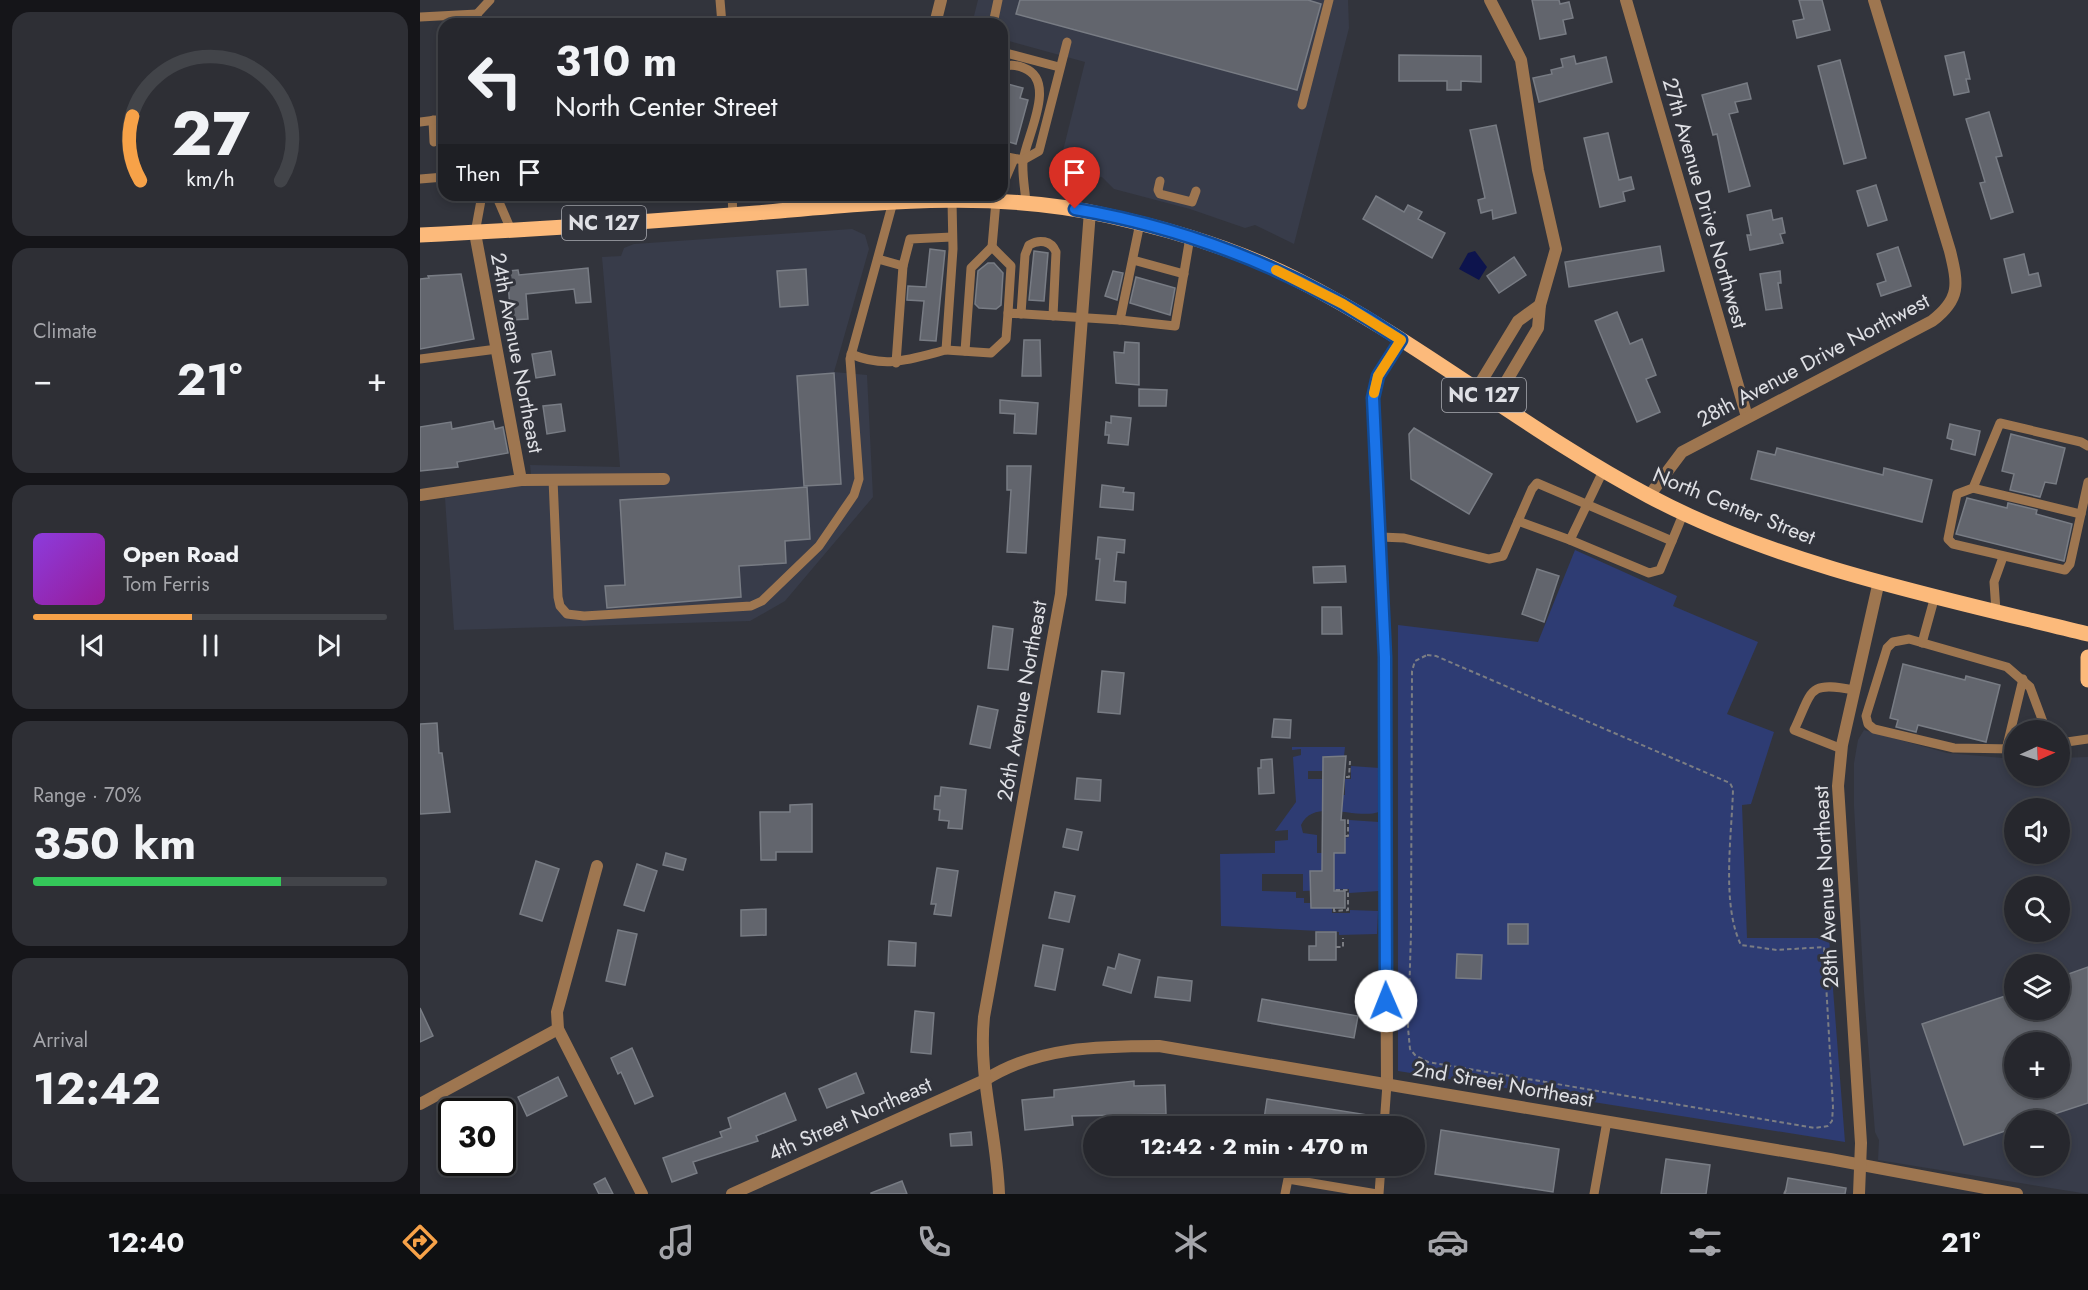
<!DOCTYPE html>
<meta charset="utf-8">
<style>
:root{--surface:#26272d;--page:#2e2f35;--text:#f1f3f6;--muted:#a4a5aa;--line:#424449;--accent:#f7a248}
body{margin:0;font-family:Jost,sans-serif;background:var(--page);color:var(--text);height:100vh;display:flex;flex-direction:column;font-size:22px;white-space:nowrap}
*{box-sizing:border-box;margin:0}
p{font-size:20px;color:var(--muted)}
.icon{flex:none;width:33px;height:33px;fill:none;stroke:currentColor;stroke-width:2;stroke-linecap:round;stroke-linejoin:round}
.map{position:relative;flex:1;overflow:hidden}
.panel{display:flex;flex-direction:column;gap:12px;padding:12px;background:#151519;width:420px}
.panel>*{flex:none}
.hud{position:absolute;left:18px;top:18px;width:570px;height:183px;border-radius:18px;box-shadow:0 3px 9px #0003,0 0 0 2px var(--line);background:#26272d;color:var(--text);overflow:hidden}
.needle{width:39px;rotate:87deg}
.controls{position:absolute;left:1584px;top:720px;display:grid;gap:12px}
.controls a{display:grid;place-items:center;width:66px;height:66px;border-radius:50%;background:var(--surface);box-shadow:0 3px 9px #0003,0 0 0 2px var(--line);font-size:30px}
.speed{position:absolute;left:18px;top:1098px;display:flex;gap:12px;font-size:30px;font-weight:700;text-align:center}
.speed>*{display:grid;place-content:center;width:78px;height:78px;border-radius:50%;background:var(--surface);box-shadow:0 3px 9px #0003,0 0 0 2px var(--line);line-height:1}
.speed .limit{border:3px solid #111;border-radius:9px;background:#fff;color:#111}
.pin{position:absolute;display:grid;place-items:center;width:51px;height:51px;color:#fff;margin:-62px -26px;border-radius:50% 50% 50% 0;rotate:-45deg;box-shadow:0 0 6px #0007}
.pin .icon{rotate:45deg}
.me{position:absolute;width:66px;margin:-33px;rotate:359deg;stroke-linejoin:round;filter:drop-shadow(0 0 4px #0008)}
.turn{display:flex;align-items:center;gap:21px;height:126px;padding:0 18px;font-size:27px}
.turn .icon{width:78px;height:78px;stroke-width:2.5}
.turn b{display:block;font-size:42px;line-height:51px}
.then{display:flex;align-items:center;height:57px;padding:0 18px;background:#0003;gap:12px;font-size:22px}
.big{font-size:45px;font-weight:700;line-height:1.1}
.panel .tile{flex:1;display:flex;flex-direction:column;justify-content:center;gap:9px;min-width:0;padding:0 21px;border-radius:18px;background:var(--page)}
.panel .dial{align-items:center;gap:0}
.dial svg{height:156px;overflow:visible;fill:none;stroke:var(--line);stroke-width:7;stroke-linecap:round;text-anchor:middle}
.dial text{fill:var(--text);stroke:none}
.song{display:flex;align-items:center;gap:18px}
.cover{width:72px;height:72px;border-radius:9px;background:linear-gradient(135deg,hsl(270 70% 55%),hsl(300 70% 35%))}
.played{height:6px;border-radius:3px;background:linear-gradient(90deg,var(--accent) 45%,var(--line) 45%)}
.keys{display:flex;justify-content:space-around;direction:ltr}
.heat{display:flex;justify-content:space-between;align-items:center;font-size:33px;direction:ltr}
.charge{height:9px;border-radius:4px;background:linear-gradient(90deg,#34c759 70%,var(--line) 0)}
.trip{position:absolute;left:663px;top:1116px;width:342px;height:60px;border-radius:30px;background:var(--surface);box-shadow:0 3px 9px #0003,0 0 0 2px var(--line);font-weight:700;line-height:60px;text-align:center}
.tabs{display:flex;height:96px;justify-content:space-around;align-items:center;background:#0f1012;color:var(--muted)}
.tabs .icon{width:42px;height:42px}
.tabs .active{color:var(--accent)}
.tabs b{font-size:27px;color:var(--text)}
main{display:flex;flex:1;min-height:0}
.map>svg:first-child{display:block}
.built{fill:#383c4a;fill-rule:evenodd}
.green{fill:#2e3c73}
.water{fill:#0d144d}
.building{fill:#62656d;stroke:#787c84;stroke-width:1.5;fill-rule:evenodd}
.lines{fill:none;stroke-linecap:round;stroke-linejoin:round}
.path{stroke:#7b7d83;stroke-width:2;stroke-dasharray:4.5 3;stroke-linecap:butt}
.service{stroke:#9e7650;stroke-width:9}
.minor{stroke:#9e7650;stroke-width:12}
.tertiary{stroke:#9e7650;stroke-width:12}
.primary{stroke:#fcba7b;stroke-width:15}
.route-casing{stroke:#114b97;stroke-width:15}
.route{stroke:#1a73e8;stroke-width:10}
.slow{stroke:#f59e0b;stroke-width:10}
.labels{text-anchor:middle;stroke-width:6;stroke-linejoin:round;paint-order:stroke}
.shield{fill:#32343c;stroke:#abacb2;stroke-width:1.5}
.shield-label{font-size:20px;font-weight:bold;fill:#dfe0e5}
.street-label{font-size:21px;fill:#dfe0e5;stroke:#32343c}
</style>
<main>
<section class="panel">
<div class="tile dial"><svg viewBox="0 0 100 80">
<path d="M14 69A42 42 0 1 1 86 69"/>
<path d="M14 69A42 42 0 0 1 10 36" stroke="#f7a248"/>
<text x="50" y="56" font-size="32" font-weight="700">27</text>
<text x="50" y="72" font-size="11">km/h</text>
</svg></div>
<div class="tile"><p>Climate</p>
<div class="heat"><a>−</a><b class="big">21°</b><a>+</a></div>
</div>
<div class="tile">
<div class="song"><i class="cover"></i><div><b>Open Road</b><p>Tom Ferris</p></div></div>
<div class="played"></div>
<div class="keys"><svg class="icon" aria-label="previous" viewBox="0 0 24 24"><path d="M18 5L8 12l10 7zM5 5v14"/></svg><svg class="icon" aria-label="pause" viewBox="0 0 24 24"><path d="M8 5v14M16 5v14"/></svg><svg class="icon" aria-label="next" viewBox="0 0 24 24"><path d="M6 5l10 7-10 7zM19 5v14"/></svg></div>
</div>
<div class="tile"><p>Range · 70%</p><b class="big">350 km</b><div class="charge"></div></div>
<div class="tile"><p>Arrival</p><b class="big">12:42</b></div>
</section>
<div class="map">
<svg width="1668" height="1194" viewBox="0 0 1668 1194">
<rect width="100%" height="100%" fill="#32343c"/>
<g class="built">
<path d="M558,0H928L929,28L874,244L835,225L825,228L770,209L694,189L682,177L646,173L636,179L665,62L582,39V24H552Z"/>
<path d="M432,229L445,235L449,249L414,372L447,375L453,497L365,601L330,621L34,630L25,498L112,483L110,465L200,467L182,257L201,256L204,248L214,244Z"/>
<path d="M1444,730L1527,753L1594,759V776H1640V758L1668,757V1194L1458,1160L1459,1140L1455,1132L1444,992L1434,806V763L1438,740ZM1594,808H1640V854H1594ZM1594,886H1640V932H1594ZM1594,964H1640V1010H1594ZM1594,1042H1640V1088H1594ZM1594,1120H1640V1166H1594Z"/>
</g>
<g class="green">
<path d="M1155,550L1257,596L1253,606L1338,642L1307,714L1354,732L1331,804L1322,805L1327,938H1409L1425,1142L978,1071V625L1118,642Z"/>
<path d="M872,747H925L924,756H903V771H888V779H903V794L925,795V779H931V766L960,768L959,812C935,820 894,797 881,825L883,833L897,835V853H924L925,838L929,837V820L959,822V891L929,893V889L883,891V874H842V891L876,892V898H884V903H891V908H912V913H930V910L958,911L957,934L919,935V932L801,926L800,854L855,853V841L868,840V830L855,831L876,802L873,757L881,755V749L872,750Z"/>
</g>
<path class="water" d="M1055,251L1067,267L1059,280L1039,269L1048,253Z"/>
<g class="building">
<path d="M600,0H888L901,4L877,90L596,14Z"/>
<path d="M1112,0H1139L1140,4L1149,2L1153,18L1143,20L1146,34L1120,39Z"/>
<path d="M1379,0H1402L1410,30L1377,38L1373,21L1384,19Z"/>
<path d="M1544,52L1550,79H1546L1549,92L1534,95L1525,56Z"/>
<path d="M979,55L1061,56V82L1041,81V90H1027V81H979Z"/>
<path d="M1154,56L1156,64L1186,57L1192,82L1119,102L1113,78L1132,74L1131,70L1143,67L1141,59Z"/>
<path d="M1420,60L1446,158L1424,164L1398,66Z"/>
<path d="M584,83L603,88L600,98L608,100L596,144L582,140Z"/>
<path d="M1327,83L1331,99L1315,102L1318,112L1309,114L1330,186L1309,192L1297,134L1293,135L1282,95Z"/>
<path d="M1569,112L1582,156L1576,157L1593,212L1571,219L1560,183L1565,182L1546,119Z"/>
<path d="M1076,125L1096,213L1073,219L1072,210L1061,213L1058,200L1065,198L1050,130Z"/>
<path d="M1188,133L1199,180L1211,177L1214,189L1203,192L1205,201L1180,207L1164,138Z"/>
<path d="M1456,185L1467,220L1448,226L1437,191Z"/>
<path d="M956,196L984,212L988,205L1002,212L998,219L1025,233L1012,258L943,219Z"/>
<path d="M1351,210L1353,220L1362,218L1365,233L1360,234L1363,243L1330,250L1327,235H1331L1327,215Z"/>
<path d="M1240,246L1244,271L1149,287L1145,262Z"/>
<path d="M1478,247L1491,286L1461,296L1457,284L1466,281L1457,254Z"/>
<path d="M510,249L525,251L516,341L500,340L504,301L487,300L488,286L506,287Z"/>
<path d="M614,251L628,253L624,301L609,300Z"/>
<path d="M1604,254L1609,275L1618,273L1621,286L1592,293L1584,259Z"/>
<path d="M1094,257L1106,275L1079,293L1067,276Z"/>
<path d="M568,263H574L583,273L581,305L576,309L559,308L555,304L558,271Z"/>
<path d="M168,268L171,302L156,303L154,289L106,294L108,319L91,320L87,271L98,270L99,275Z"/>
<path d="M386,269L388,305L360,307L357,271Z"/>
<path d="M693,271L703,273L697,300L685,296Z"/>
<path d="M1360,271L1361,283H1358L1362,308L1346,310L1340,274Z"/>
<path d="M41,274L54,339L0,349V279L9,278L8,276Z"/>
<path d="M716,277L755,288L750,315L710,303Z"/>
<path d="M1197,312L1210,344L1222,339L1236,375L1226,379L1240,412L1217,422L1175,321Z"/>
<path d="M604,340H620L621,376H602Z"/>
<path d="M705,342L719,343V385L696,383L694,352L704,353Z"/>
<path d="M131,351L135,375L116,378L112,354Z"/>
<path d="M414,373L421,484L384,486L377,376Z"/>
<path d="M719,389L747,390L746,406H719Z"/>
<path d="M580,400L618,403L616,434L594,433L595,414L580,413Z"/>
<path d="M141,404L145,431L127,434L123,406Z"/>
<path d="M691,416L711,418L708,445L688,443L689,435H685L686,422L691,423Z"/>
<path d="M73,421L75,429L83,427L88,453L37,462L38,467L0,471V427L31,422L32,429Z"/>
<path d="M1530,424L1560,431L1555,455L1531,449L1533,440L1527,438Z"/>
<path d="M994,428L1072,474L1049,514L991,479L989,434Z"/>
<path d="M1591,434L1645,448L1636,484L1625,482L1620,497L1590,490L1594,474L1582,471Z"/>
<path d="M1357,448L1463,475L1464,468L1512,480L1502,522L1331,479L1338,451L1355,455Z"/>
<path d="M587,466H611L606,553L587,552L591,490H587Z"/>
<path d="M682,485L704,488L703,492L714,493L713,510L680,507Z"/>
<path d="M387,487L390,539L365,541L366,563L319,566L321,597L187,608L185,586L205,585L200,500Z"/>
<path d="M1547,498L1587,508L1588,503L1617,510L1616,514L1652,524L1644,561L1536,534Z"/>
<path d="M678,537L705,540L704,553L697,552L694,581L706,582L705,603L676,600L680,559H676Z"/>
<path d="M925,566L926,582L894,583L893,567Z"/>
<path d="M1117,569L1139,576L1124,622L1102,614Z"/>
<path d="M902,607H921L922,634H902Z"/>
<path d="M573,626L593,629L588,670L568,668Z"/>
<path d="M1483,664L1545,680L1546,676L1580,685L1566,742L1498,725L1496,732L1476,727L1478,720L1470,718Z"/>
<path d="M682,671L704,673L700,714L678,712Z"/>
<path d="M558,706L578,710L570,748L550,744Z"/>
<path d="M854,719L871,720L870,738L852,737Z"/>
<path d="M17,723L19,753H22L30,812L0,814V724Z"/>
<path d="M926,756L921,820H925V853H914V891H925V908H891L890,871H902L903,757Z"/>
<path d="M852,759L854,793L839,794L838,768H841V760Z"/>
<path d="M657,778L681,780L680,801L655,799Z"/>
<path d="M521,787L546,790L542,829L528,828L529,821L519,820L520,810L514,809L515,796H520Z"/>
<path d="M392,804V852H356V860H341L340,812H370V805Z"/>
<path d="M647,829L662,832L658,850L643,847Z"/>
<path d="M246,853L266,859L263,870L243,865Z"/>
<path d="M116,861L139,869L122,921L100,914Z"/>
<path d="M217,864L237,871L224,911L204,905Z"/>
<path d="M517,868L538,871L531,916L514,914L516,904H511Z"/>
<path d="M635,892L655,896L649,922L629,918Z"/>
<path d="M346,909V935L321,936V910Z"/>
<rect x="1088" y="924" width="20" height="20"/>
<path d="M198,930L217,934L205,985L186,981Z"/>
<path d="M896,932H916V960H889V946H896Z"/>
<path d="M469,941L496,943L495,966L468,965Z"/>
<path d="M623,945L643,949L635,990L615,986Z"/>
<path d="M699,954L720,960L711,993L683,985L688,967L695,969Z"/>
<path d="M1037,954L1062,955L1061,979L1036,978Z"/>
<path d="M1668,967V1103L1616,1120H1594V1128L1544,1145L1502,1024L1594,993V1010H1640V977ZM1594,1042H1640V1088H1594Z"/>
<path d="M738,977L772,981L770,1001L735,997Z"/>
<path d="M842,999L938,1016L934,1038L838,1021Z"/>
<path d="M0,1008L13,1036L0,1042Z"/>
<path d="M495,1011L514,1013L511,1054L491,1052Z"/>
<path d="M212,1048L233,1096L215,1104L201,1072L198,1074L191,1058Z"/>
<path d="M436,1073L444,1093L407,1108L399,1089Z"/>
<path d="M138,1077L147,1096L107,1116L98,1097Z"/>
<path d="M714,1081V1086L745,1085L746,1114L652,1116L653,1125L605,1130L602,1100L634,1097V1090Z"/>
<path d="M365,1093L376,1120L336,1136L338,1141L273,1162L277,1173L252,1182L243,1158L302,1137L300,1132L311,1128L308,1118Z"/>
<path d="M847,1099L948,1115L946,1126H843Z"/>
<path d="M1021,1130L1139,1149L1133,1192L1015,1174Z"/>
<path d="M551,1132L552,1145L531,1146L530,1134Z"/>
<path d="M1246,1159L1290,1165L1286,1194H1241Z"/>
<path d="M185,1178L193,1194H179L174,1184Z"/>
<path d="M1368,1178L1426,1188L1425,1194H1365Z"/>
<path d="M482,1181L487,1194H451V1193Z"/>
</g>
<g class="lines">
<g class="path">
<path d="M1007,655L1016,656L1310,783L1313,789C1312,834 1301,904 1321,945L1357,950L1404,947L1413,1107L1412,1121L1408,1126L1395,1128L1008,1062L995,1055L990,1049L988,1028L991,934L992,671L995,661Z"/>
<path d="M926,777H929L930,761"/>
<path d="M925,836H928V817"/>
<path d="M914,908V911L928,910V890H914"/>
<path d="M916,947H923V938"/>
<path d="M1364,1194L1366,1190"/>
</g>
<g class="service">
<path d="M300,0L302,24"/>
<path d="M57,14L70,0"/>
<path d="M0,17L57,14L58,24"/>
<path d="M574,19L578,0"/>
<path d="M582,52L639,67"/>
<path d="M582,67C590,64 597,65 604,68C638,81 606,137 603,161C602,175 605,189 606,203"/>
<path d="M882,105L909,0"/>
<path d="M13,120L14,142"/>
<path d="M0,122L24,119"/>
<path d="M582,156L603,160L619,151L647,42"/>
<path d="M0,179L24,177"/>
<path d="M740,181L738,190L740,194L772,202L776,191"/>
<path d="M582,187L594,159"/>
<path d="M76,195L91,230"/>
<path d="M312,195L313,215"/>
<path d="M55,233L62,195"/>
<path d="M572,247L576,201"/>
<path d="M458,259L483,266L490,239L532,237"/>
<path d="M713,260L764,274"/>
<path d="M601,314L605,255L609,245C619,239 631,240 636,252L633,316"/>
<path d="M700,320L720,223"/>
<path d="M526,350L571,353L586,339L588,313L700,320L755,326L770,237"/>
<path d="M545,351L551,268L572,247L591,266L588,313"/>
<path d="M431,354C466,369 491,359 526,350L533,249L532,201"/>
<path d="M0,359L77,349"/>
<path d="M476,363L483,266"/>
<path d="M1668,446L1661,442L1580,423L1553,488L1537,494L1528,539L1533,544L1645,570L1650,564L1668,482"/>
<path d="M1184,469L1150,540L1098,521L1112,489L1117,483L1252,541"/>
<path d="M133,479L138,597L140,606L147,614L164,616L331,606L342,601L399,546L434,495L439,479L430,359L473,202"/>
<path d="M1553,488L1661,514"/>
<path d="M961,537L984,538L1069,559L1083,556L1098,521"/>
<path d="M1150,540L1229,573L1240,570L1264,512"/>
<path d="M1576,611L1574,582L1583,557"/>
<path d="M1502,643L1515,596"/>
<path d="M1640,743L1668,739"/>
<path d="M1422,749L1374,730C1393,690 1387,681 1434,690"/>
<path d="M1594,749L1534,748L1454,729L1448,724L1446,716L1467,648L1473,642L1489,639L1587,667L1610,687L1626,730"/>
<path d="M1586,750L1603,679"/>
<path d="M964,1126L967,1084"/>
<path d="M865,1194L868,1179L957,1194"/>
<path d="M959,1194L961,1166"/>
<path d="M1174,1194L1187,1121"/>
</g>
<g class="minor">
<path d="M1070,0L1101,60L1118,170L1136,249L1120,305L1118,328L1074,402"/>
<path d="M1206,0L1327,417"/>
<path d="M515,24L521,0"/>
<path d="M55,233L101,480"/>
<path d="M1056,390L1098,321L1120,305"/>
<path d="M0,495L101,480L244,479"/>
<path d="M1229,496L1262,452L1512,321C1541,299 1538,284 1530,251L1454,0"/>
<path d="M177,866L137,1012L138,1029L222,1194"/>
<path d="M967,1084L965,657L953,398L958,376L981,340"/>
<path d="M0,1104L138,1029"/>
<path d="M312,1194L565,1080C616,1047 680,1046 739,1046L1410,1159L1597,1194"/>
<path d="M1439,1194L1441,1143L1418,786L1422,745L1459,581"/>
</g>
<path class="tertiary" d="M579,1194C577,1134 558,1077 564,1017L641,594L670,211"/>
<g class="primary">
<path d="M0,235C112,230 224,222 336,213C454,203 573,189 689,216C753,230 816,249 874,278C998,340 1106,431 1229,496C1358,565 1526,599 1668,634"/>
<path d="M1668,657V680"/>
</g>
</g>
<g class="lines">
<g class="route-casing">
<path id="route" d="M655,209C772,229 883,274 981,340L958,376L953,398L965,657L966,1001"/>
</g>
<use href="#route" class="route"/>
<path class="slow" d="M856,270L923,304L981,340L958,376L954,393"/>
</g>
<g class="labels">
<g class="shield">
<rect x="142" y="206" width="84" height="34" rx="4.5"/>
<rect x="1022" y="378" width="84" height="34" rx="4.5"/>
</g>
<g class="shield-label">
<text x="184" y="230">NC 127</text>
<text x="1064" y="402">NC 127</text>
</g>
<g class="street-label">
<text transform="translate(1285 203) rotate(74)" y="7">27th Avenue Drive Northwest</text>
<text transform="translate(97 353) rotate(79)" y="7">24th Avenue Northeast</text>
<text transform="translate(1393 360) rotate(-28)" y="7">28th Avenue Drive Northwest</text>
<text transform="translate(1314 506) rotate(22)" y="7">North Center Street</text>
<text transform="translate(602 701) rotate(-80)" y="7">26th Avenue Northeast</text>
<text transform="translate(1406 887) rotate(-93)" y="7">28th Avenue Northeast</text>
<text transform="translate(1083 1084) rotate(10)" y="7">2nd Street Northeast</text>
<text transform="translate(430 1119) rotate(-24)" y="7">4th Street Northeast</text>
</g>
</g>
</svg>
<div class="controls">
<a><svg class="needle" viewBox="-14 -14 28 28"><path d="M0-13l5 13h-10z" fill="#e53935"/><path d="M0 13l5-13h-10z" fill="#a4a5aa"/></svg></a>
<a><svg class="icon" aria-label="sound" viewBox="0 0 24 24"><path d="M4 9h4l5-4v14l-5-4H4zM17 9q2 3 0 6"/></svg></a>
<a><svg class="icon" aria-label="search" viewBox="0 0 24 24"><circle cx="10" cy="10" r="6"/><path d="M15 15l6 6"/></svg></a>
<a><svg class="icon" aria-label="layers" viewBox="0 0 24 24"><path d="M12 4l9 5-9 5-9-5zM3 14l9 5 9-5"/></svg></a>
<a>+</a>
<a>−</a>
</div>
<div class="speed"><div class="limit">30</div></div>
<div class="pin" style="left:655px;top:209px;background:#d93025"><svg class="icon" aria-label="arrive" viewBox="0 0 24 24"><path d="M6 21V4h12l-3 4 3 4H6"/></svg></div>
<svg class="me" style="left:966px;top:1001px" viewBox="-20 -20 40 40"><circle r="19" fill="#fff"/><path d="M0-13L10 11 0 6-10 11z" fill="#1a73e8"/></svg>
<div class="trip">12:42 · 2 min · 470 m</div>
<div class="hud">
<div class="turn"><svg class="icon" aria-label="left" viewBox="0 0 24 24"><path d="M17 20v-9H6M10 6l-5 5 5 5"/></svg><div><b>310 m</b>North Center Street</div></div>
<div class="then">Then<svg class="icon" aria-label="arrive" viewBox="0 0 24 24"><path d="M6 21V4h12l-3 4 3 4H6"/></svg></div>
</div>
</div>
</main>
<nav class="tabs">
<b>12:40</b>
<svg class="icon active" aria-label="directions" viewBox="0 0 24 24"><path d="M12 3l9 9-9 9-9-9zM9 14v-3h6M13 9l2 2-2 2"/></svg>
<svg class="icon" aria-label="music" viewBox="0 0 24 24"><path d="M9 18V5l10-2v13"/><circle cx="6" cy="18" r="3"/><circle cx="16" cy="16" r="3"/></svg>
<svg class="icon" aria-label="phone" viewBox="0 0 24 24"><path d="M5 4h4l2 5-3 2q2 4 5 5l2-3 5 2v4C11 20 4 13 5 4z"/></svg>
<svg class="icon" aria-label="climate" viewBox="0 0 24 24"><path d="M12 3v18M4 7l16 10M4 17L20 7"/></svg>
<svg class="icon" aria-label="car" viewBox="0 0 24 24"><path d="M5 17H2v-5l4-1 3-4h7l3 4 3 1v5h-3M9 17h6M6 11h13"/><circle cx="7" cy="17" r="2"/><circle cx="17" cy="17" r="2"/></svg>
<svg class="icon" aria-label="filters" viewBox="0 0 24 24"><path d="M4 7h16M4 17h16"/><circle cx="9" cy="7" r="2"/><circle cx="15" cy="17" r="2"/></svg>
<b>21°</b>
</nav>
